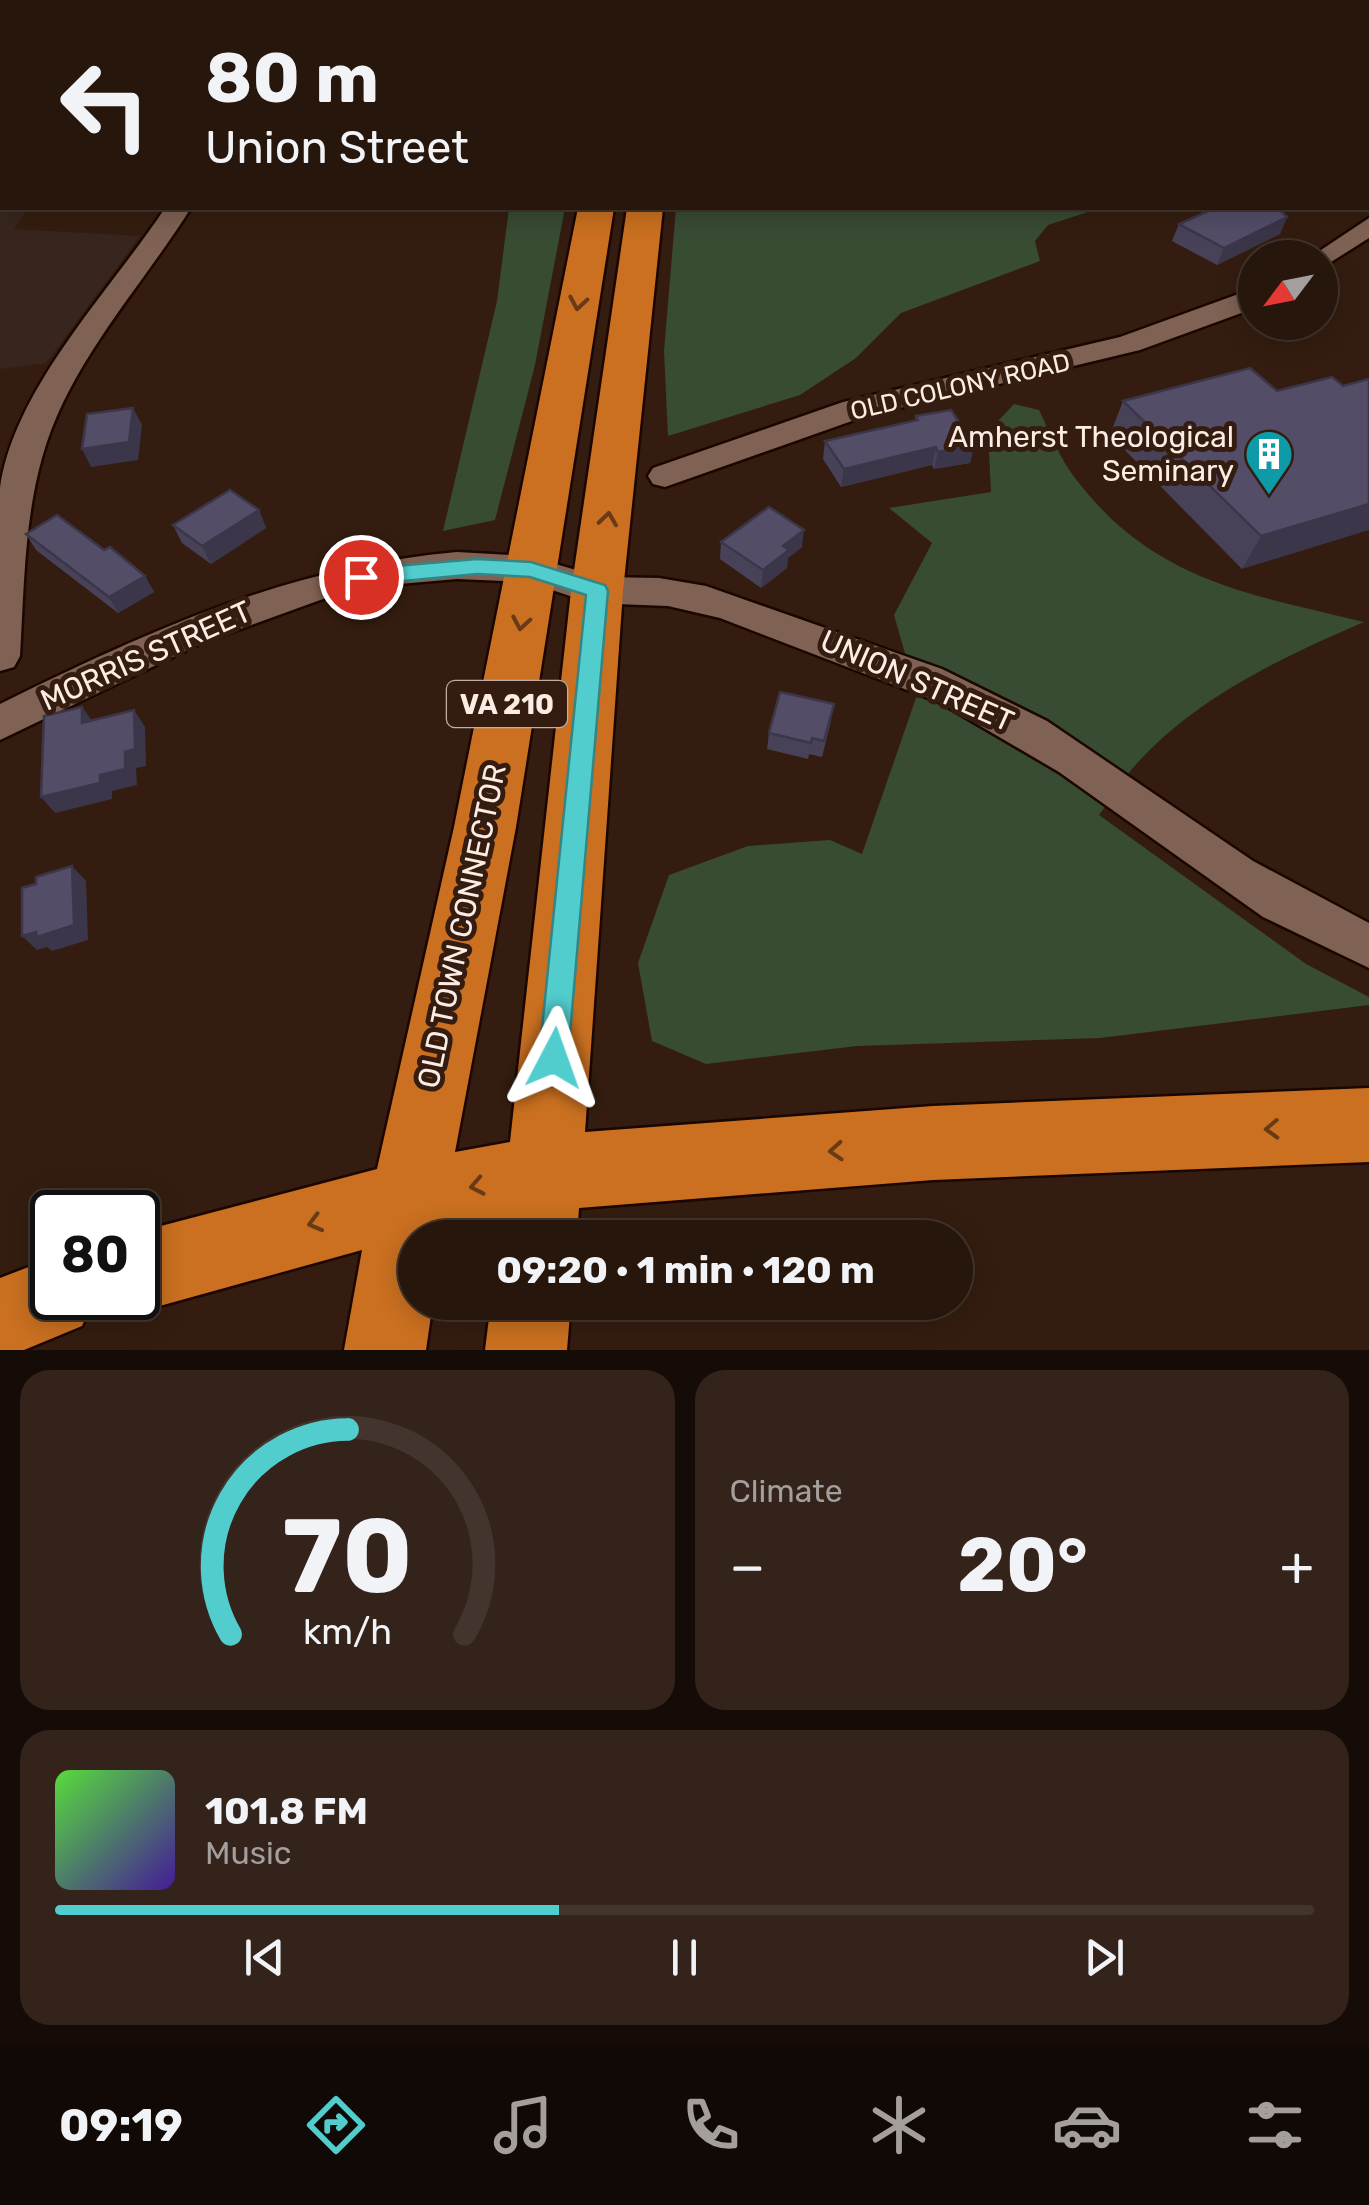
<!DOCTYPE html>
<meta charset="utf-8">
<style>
:root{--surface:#27160c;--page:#33231a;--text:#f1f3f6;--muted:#a49f9d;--line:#43352d;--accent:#52cdcd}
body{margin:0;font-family:Rubik,sans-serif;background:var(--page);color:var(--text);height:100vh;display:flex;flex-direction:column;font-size:38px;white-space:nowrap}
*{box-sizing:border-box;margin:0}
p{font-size:32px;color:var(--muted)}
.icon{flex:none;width:55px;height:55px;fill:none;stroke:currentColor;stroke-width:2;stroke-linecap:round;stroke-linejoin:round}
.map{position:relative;height:1350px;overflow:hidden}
.side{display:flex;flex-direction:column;gap:20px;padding:20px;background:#150c07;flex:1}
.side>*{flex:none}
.top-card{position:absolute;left:0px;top:0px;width:1370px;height:210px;box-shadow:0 5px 25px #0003,0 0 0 2px var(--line);background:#27160c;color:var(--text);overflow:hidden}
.needle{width:65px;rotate:238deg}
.buttons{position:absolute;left:1238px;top:240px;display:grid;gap:20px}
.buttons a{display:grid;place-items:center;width:100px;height:100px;border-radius:50%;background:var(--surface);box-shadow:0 5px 25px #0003,0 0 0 2px var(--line);font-size:50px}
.speed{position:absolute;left:30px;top:1190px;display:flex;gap:20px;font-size:50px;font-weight:700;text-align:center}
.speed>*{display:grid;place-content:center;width:130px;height:130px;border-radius:50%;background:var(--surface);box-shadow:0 5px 25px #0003,0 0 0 2px var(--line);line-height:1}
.speed .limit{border:5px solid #111;border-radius:15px;background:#fff;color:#111}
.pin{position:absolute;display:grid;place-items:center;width:85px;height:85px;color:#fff;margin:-42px;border:5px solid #fff;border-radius:50%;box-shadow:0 2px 10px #0007}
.me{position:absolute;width:110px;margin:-55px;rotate:4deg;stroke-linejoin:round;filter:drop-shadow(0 0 8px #0008)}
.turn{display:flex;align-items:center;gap:35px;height:210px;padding:0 40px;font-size:45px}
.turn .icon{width:130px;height:130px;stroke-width:2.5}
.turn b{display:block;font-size:70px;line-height:85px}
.big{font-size:75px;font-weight:700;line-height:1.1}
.side .tile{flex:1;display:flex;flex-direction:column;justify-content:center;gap:15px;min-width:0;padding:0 35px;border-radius:30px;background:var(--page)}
.side .dial{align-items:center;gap:0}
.dial svg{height:260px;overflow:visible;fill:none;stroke:var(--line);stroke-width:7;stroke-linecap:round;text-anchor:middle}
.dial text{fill:var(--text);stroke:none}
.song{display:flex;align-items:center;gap:30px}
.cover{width:120px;height:120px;border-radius:15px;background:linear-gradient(135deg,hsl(110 70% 55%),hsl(260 70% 35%))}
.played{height:10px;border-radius:5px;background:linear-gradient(90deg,var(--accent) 40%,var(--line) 40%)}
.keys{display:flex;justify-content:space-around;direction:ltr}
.heat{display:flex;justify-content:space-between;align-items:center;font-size:55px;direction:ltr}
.side .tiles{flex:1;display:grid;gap:20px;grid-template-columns:1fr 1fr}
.tile:last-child{grid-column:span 2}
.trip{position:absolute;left:398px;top:1220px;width:575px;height:100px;border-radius:50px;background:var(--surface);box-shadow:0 5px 25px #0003,0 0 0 2px var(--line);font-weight:700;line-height:100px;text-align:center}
.menu{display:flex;height:160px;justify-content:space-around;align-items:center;background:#100905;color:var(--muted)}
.menu .icon{width:70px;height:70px}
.menu .active{color:var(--accent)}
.menu b{font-size:45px;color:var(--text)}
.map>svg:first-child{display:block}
.industrial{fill:#38261e}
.green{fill:#384b33}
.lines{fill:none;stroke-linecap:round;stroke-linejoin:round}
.minor-casing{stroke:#1b0600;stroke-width:5}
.highway-casing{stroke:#1b0600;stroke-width:5}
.minor{fill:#7f6253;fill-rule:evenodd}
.highway{fill:#ca7020;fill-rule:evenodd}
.wall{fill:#484259}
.shaded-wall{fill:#3b3649}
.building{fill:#544d68;stroke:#3b3649;stroke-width:2.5}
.oneway{stroke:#683a16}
.route{fill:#52cdcd;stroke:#358585;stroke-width:2.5}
.labels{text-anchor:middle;stroke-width:10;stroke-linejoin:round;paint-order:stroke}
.far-street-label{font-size:25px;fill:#fdece3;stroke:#341d10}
.shield{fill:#341d10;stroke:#c1aea4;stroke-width:2.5}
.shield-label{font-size:28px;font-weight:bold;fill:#fdece3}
.poi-label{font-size:30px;fill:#fdece3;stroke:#341d10;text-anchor:end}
.street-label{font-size:30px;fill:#fdece3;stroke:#341d10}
</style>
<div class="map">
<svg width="1369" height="1350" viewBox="0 0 1369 1350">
<rect width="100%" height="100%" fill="#341d10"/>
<path class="industrial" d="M0,138L2,208H28L14,229L140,236L46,363L0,369Z"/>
<g class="green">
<path d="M509,208H565L535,365L495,520L443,531L497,301Z"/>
<path d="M676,208H1100L1048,225L1035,241L1040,261L901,313L856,358L800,395L668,436L664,351Z"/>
<path d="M1014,404L1039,410C1050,432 1060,459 1075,478C1152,580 1247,594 1364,622C1285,656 1201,695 1141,759C1125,775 1113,797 1099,815L1306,964L1369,997V1005L1100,1038L857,1046L706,1064L652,1041L638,963L669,875L748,846L830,840L862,854L917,695L894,615L932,543L889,508L991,492L988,432Z"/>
</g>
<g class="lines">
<g class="minor-casing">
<g id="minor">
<rect x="0" y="79" width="2" height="14"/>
<rect x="1368" y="154" width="1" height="14"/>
<path d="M165,208H191C140,289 68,364 42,458C24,522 24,590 20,656L14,667L0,671C0,612 0,547 0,488C14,388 111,290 165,208Z"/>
<path d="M1369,218V238L1320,269V258H1309Z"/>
<path d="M1255,288V308L1140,350L866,416L665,487L653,484L648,476L653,468L843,402L1120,337Z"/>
<path d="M457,552L528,556L600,577L659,578L706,586L942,669L1047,721L1253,861L1369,923V968L1263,917L1059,772L941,703L720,618L668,606L591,603L528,582L457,579L388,585L323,599L202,643L0,740V704C151,630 288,567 457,552Z"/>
</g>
</g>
<g class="highway-casing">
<g id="highway">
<path d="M619,0H647V2H620Z"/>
<path d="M578,208H614L516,827L455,1152L510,1142L571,591L627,208H663L623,591L585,1132L933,1106L1369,1088V1162L933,1180L579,1208L577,1238H499L501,1219L444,1231L443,1238H415V1302H433L426,1350H344L362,1250L138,1312L110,1300L138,1298V1232L377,1169L454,827Z"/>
<path d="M52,1258V1298H94L82,1326L24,1350H0V1278Z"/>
<path d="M491,1302H571L567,1350H485Z"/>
</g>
</g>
<use href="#minor" class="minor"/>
<use href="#highway" class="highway"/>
</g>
<g class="wall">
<path d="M1287,217L1280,234L1217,265L1172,241L1179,224Z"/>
<path d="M1369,379L1242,569L1110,435L1123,401L1343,386Z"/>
<path d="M916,416L974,445L970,463L934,469L932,465L841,487L823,459L825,441L915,420Z"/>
<path d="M259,510L266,528L211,564L182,543L173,525Z"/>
<path d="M26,534L104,550L145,576L154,592L118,613L36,550Z"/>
<path d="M721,542L802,547L788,558L787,568L761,588L720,559Z"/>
<path d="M831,721L822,757L809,754L808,759L767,749L769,733Z"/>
</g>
<g class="shaded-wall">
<path d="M1287,217L1280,234L1217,265L1224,248Z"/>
<path d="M133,408L142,425L138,460L91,467L82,449Z"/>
<path d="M974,445L970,463L934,469L938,452Z"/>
<path d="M936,447L932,465L841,487L844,469Z"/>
<path d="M1369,504V530L1242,569L1261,536Z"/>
<path d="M259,510L266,528L211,564L202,546Z"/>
<path d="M804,530L802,547L788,558L787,568L761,588L763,570L783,546Z"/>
<path d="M145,576L154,592L118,613L109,597Z"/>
<path d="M82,707L94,723H82Z"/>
<path d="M134,710L145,727L146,766L136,768L137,785L112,791V799L55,813L41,797L100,775L125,752Z"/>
<path d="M72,866L86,881L88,940L52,951L47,947L37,950L22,936L36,932Z"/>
</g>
<g class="building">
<rect x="328" y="0" width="67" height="2"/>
<path d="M1215,208H1278L1287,217L1224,248L1179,224Z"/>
<path d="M1250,368L1277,391L1332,377L1343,386L1369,379V504L1261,536L1123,401Z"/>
<path d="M133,408L129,442L82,449L87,414Z"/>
<path d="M951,410L974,445L938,452L936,447L844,469L825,441L918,420L916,416Z"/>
<path d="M230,490L259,510L202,546L173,525Z"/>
<path d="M769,507L804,530L783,546L789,550L763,570L721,542Z"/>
<path d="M57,515L104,550L110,547L145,576L109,597L26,534Z"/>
<path d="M780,692L834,704L824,741L812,738L811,743L769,733Z"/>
<path d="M82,707V723L134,710L135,749L125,752V769L100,775V783L41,797L44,716Z"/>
<path d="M72,866L74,925L37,937L36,932L22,936V888L36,884V877Z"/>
</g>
<defs><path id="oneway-chevron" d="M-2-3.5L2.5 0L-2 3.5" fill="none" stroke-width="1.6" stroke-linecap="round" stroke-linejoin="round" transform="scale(2.5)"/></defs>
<g class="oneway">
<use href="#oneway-chevron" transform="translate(578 303) rotate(100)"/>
<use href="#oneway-chevron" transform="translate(608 519) rotate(-82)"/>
<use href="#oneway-chevron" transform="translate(521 623) rotate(100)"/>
<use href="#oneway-chevron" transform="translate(1272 1129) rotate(178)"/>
<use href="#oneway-chevron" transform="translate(836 1151) rotate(176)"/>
<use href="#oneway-chevron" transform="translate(477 1186) rotate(169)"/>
<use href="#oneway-chevron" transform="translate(315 1223) rotate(165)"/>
</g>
<path class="route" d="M477,559L531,562L605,585L608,591L568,1058L564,1069L554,1073L543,1069L539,1058L586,595L530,577L477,574L361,585L350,577L361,569Z"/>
<defs>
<g id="building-pin" transform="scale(2.5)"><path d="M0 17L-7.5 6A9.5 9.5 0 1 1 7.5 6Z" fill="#0f9aa8" stroke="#341d10"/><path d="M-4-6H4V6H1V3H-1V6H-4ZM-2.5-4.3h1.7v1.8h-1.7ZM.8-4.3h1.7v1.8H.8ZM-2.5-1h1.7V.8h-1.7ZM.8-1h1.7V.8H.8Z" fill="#fff"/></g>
</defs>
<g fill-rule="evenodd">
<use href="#building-pin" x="1269" y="454"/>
</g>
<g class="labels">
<g class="far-street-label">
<text transform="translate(960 386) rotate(-13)" y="9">OLD COLONY ROAD</text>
</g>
<rect class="shield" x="447" y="681" width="120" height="46" rx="8"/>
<g class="shield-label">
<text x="507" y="714">VA 210</text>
</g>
<g class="poi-label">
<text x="1234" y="447">Amherst Theological<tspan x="1234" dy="34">Seminary</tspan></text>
</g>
<g class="street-label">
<text transform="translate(146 656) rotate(-24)" y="10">MORRIS STREET</text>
<text transform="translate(917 681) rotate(24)" y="10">UNION STREET</text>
<text transform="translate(462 926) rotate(-78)" y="10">OLD TOWN CONNECTOR</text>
</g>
</g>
</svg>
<div class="buttons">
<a><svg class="needle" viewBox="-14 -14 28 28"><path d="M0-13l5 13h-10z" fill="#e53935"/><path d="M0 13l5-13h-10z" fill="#a49f9d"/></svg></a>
</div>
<div class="speed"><div class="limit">80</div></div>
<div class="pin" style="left:361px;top:577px;background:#d93025"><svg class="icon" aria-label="arrive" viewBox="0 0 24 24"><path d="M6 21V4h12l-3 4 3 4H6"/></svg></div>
<svg class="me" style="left:554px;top:1058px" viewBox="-20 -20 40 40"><path d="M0-17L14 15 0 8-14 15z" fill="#52cdcd" stroke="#fff" stroke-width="4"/></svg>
<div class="trip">09:20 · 1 min · 120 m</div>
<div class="top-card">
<div class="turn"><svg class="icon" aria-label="left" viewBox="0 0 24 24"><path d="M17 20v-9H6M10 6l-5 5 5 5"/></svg><div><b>80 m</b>Union Street</div></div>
</div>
</div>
<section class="side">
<div class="tiles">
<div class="tile dial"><svg viewBox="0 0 100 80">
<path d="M14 69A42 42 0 1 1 86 69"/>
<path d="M14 69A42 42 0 0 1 50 6" stroke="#52cdcd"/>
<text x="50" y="56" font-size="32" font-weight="700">70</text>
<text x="50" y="72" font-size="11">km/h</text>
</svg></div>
<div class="tile"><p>Climate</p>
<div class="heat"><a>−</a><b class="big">20°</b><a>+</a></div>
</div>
<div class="tile">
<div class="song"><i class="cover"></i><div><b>101.8 FM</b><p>Music</p></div></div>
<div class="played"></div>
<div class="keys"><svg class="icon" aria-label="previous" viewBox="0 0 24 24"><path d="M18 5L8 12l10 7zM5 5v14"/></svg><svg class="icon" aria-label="pause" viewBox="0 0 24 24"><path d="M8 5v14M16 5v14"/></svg><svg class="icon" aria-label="next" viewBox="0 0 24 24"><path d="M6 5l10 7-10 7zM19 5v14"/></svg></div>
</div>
</div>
</section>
<nav class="menu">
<b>09:19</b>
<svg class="icon active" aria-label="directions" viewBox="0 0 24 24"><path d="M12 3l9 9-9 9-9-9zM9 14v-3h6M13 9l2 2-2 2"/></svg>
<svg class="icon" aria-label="music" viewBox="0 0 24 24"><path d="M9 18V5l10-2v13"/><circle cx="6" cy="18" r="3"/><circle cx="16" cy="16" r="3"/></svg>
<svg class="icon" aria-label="phone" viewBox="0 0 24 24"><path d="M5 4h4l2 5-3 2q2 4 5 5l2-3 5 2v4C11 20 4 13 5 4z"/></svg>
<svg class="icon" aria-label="climate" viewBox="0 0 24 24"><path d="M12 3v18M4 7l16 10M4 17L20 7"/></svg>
<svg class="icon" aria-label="car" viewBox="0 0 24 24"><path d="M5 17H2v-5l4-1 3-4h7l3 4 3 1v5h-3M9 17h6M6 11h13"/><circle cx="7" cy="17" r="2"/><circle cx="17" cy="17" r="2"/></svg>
<svg class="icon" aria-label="filters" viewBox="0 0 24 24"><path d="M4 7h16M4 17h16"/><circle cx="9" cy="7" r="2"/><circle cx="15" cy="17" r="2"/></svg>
</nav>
